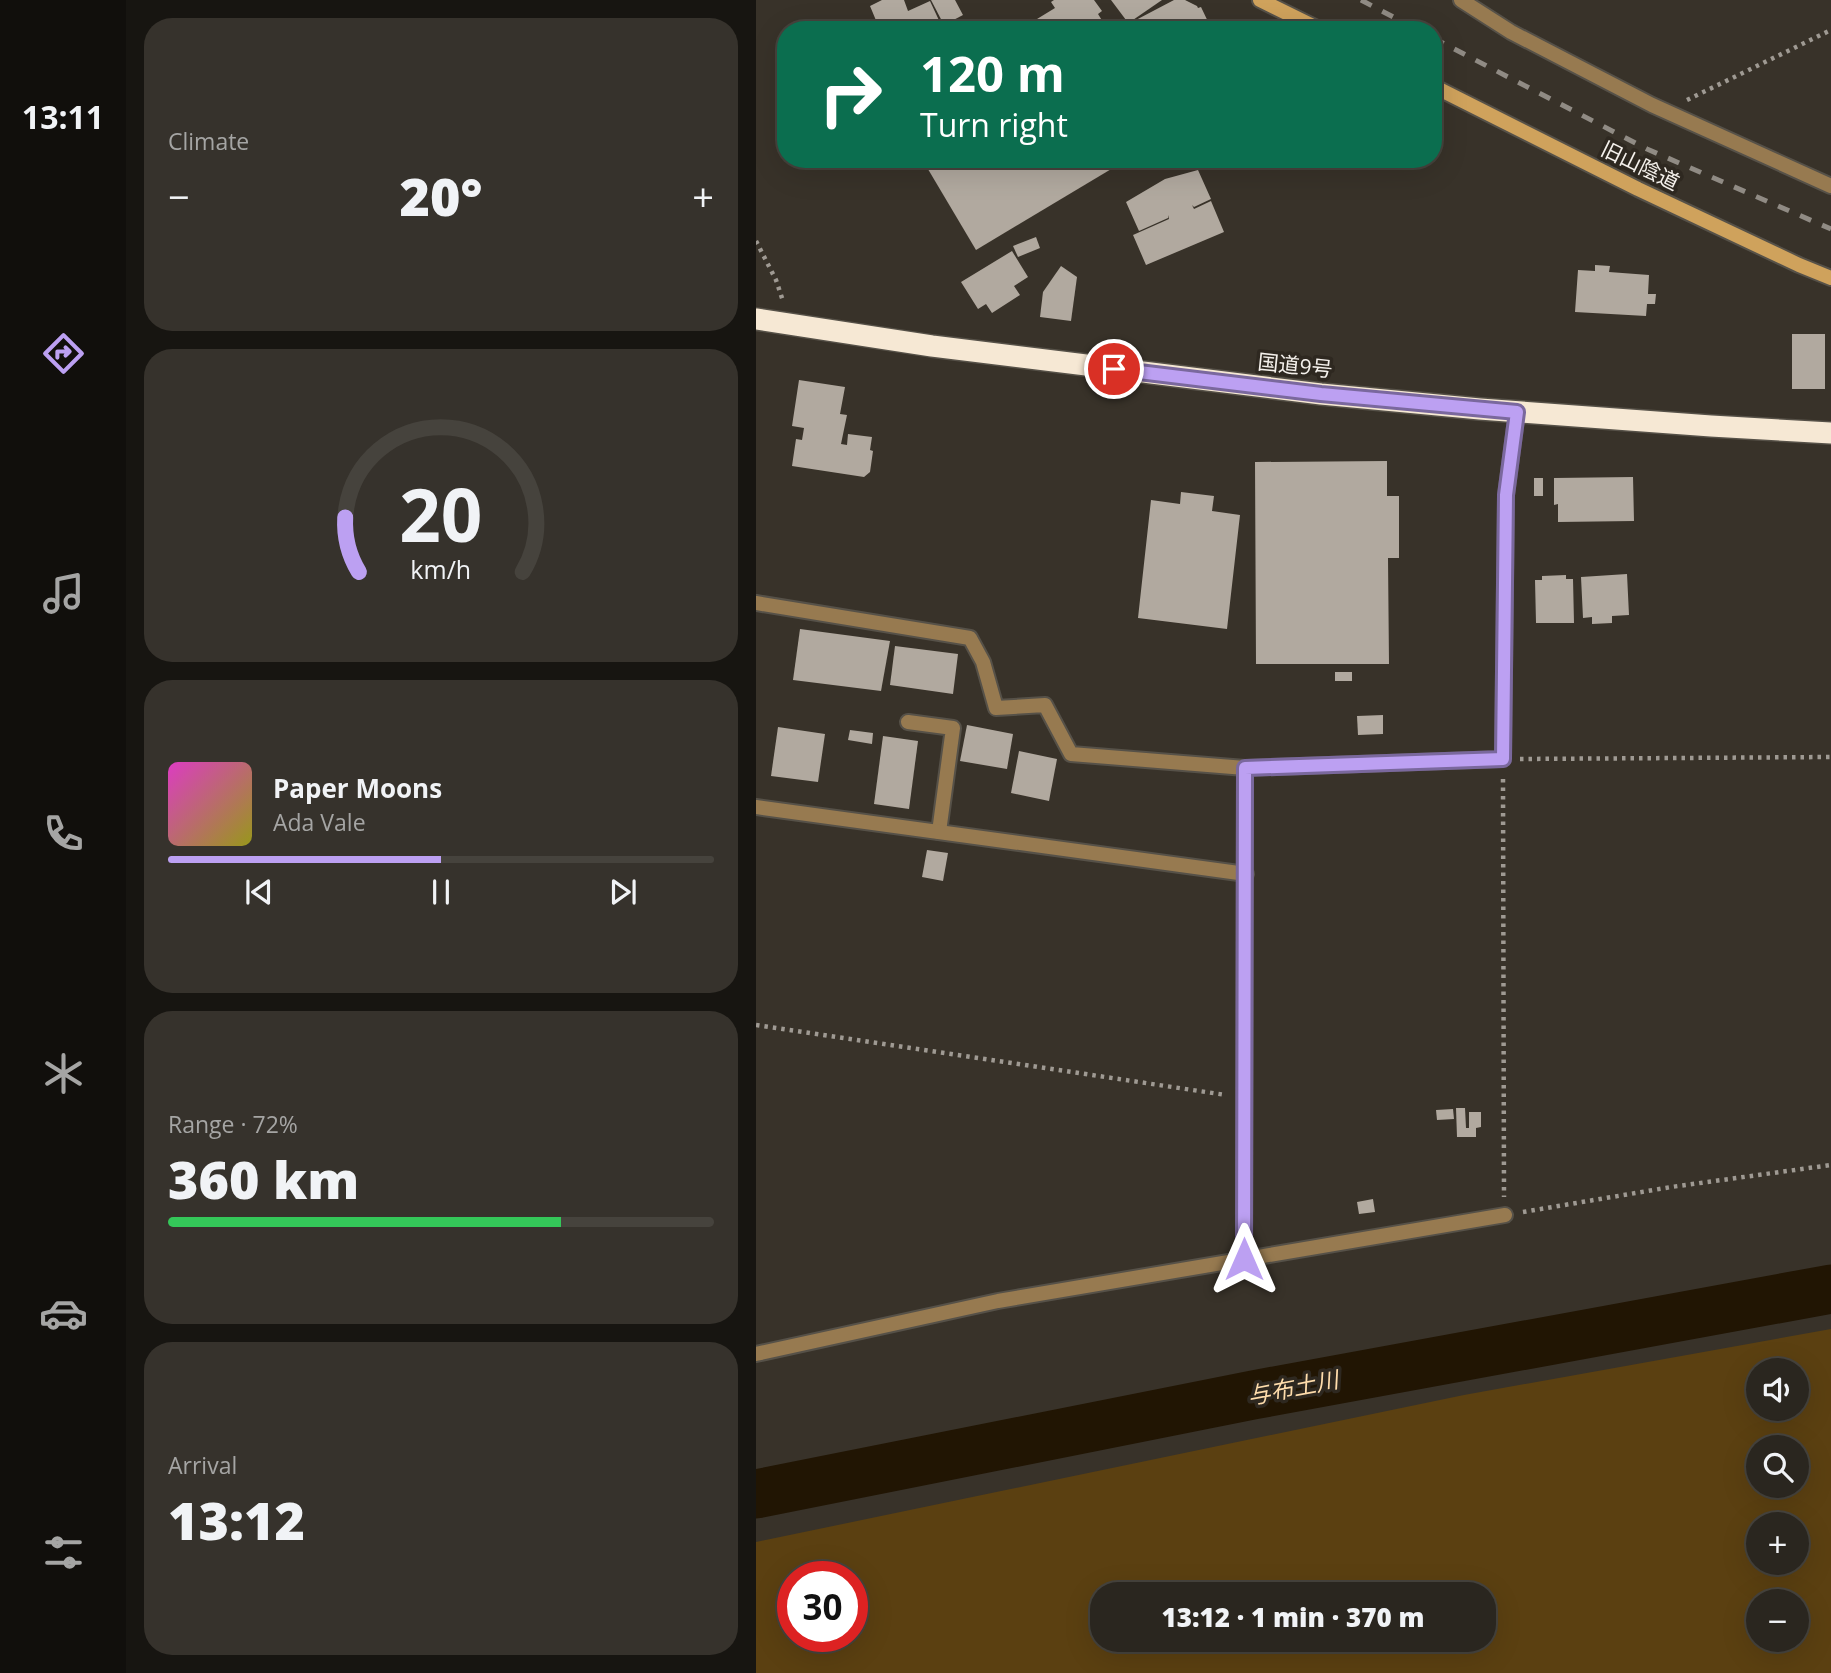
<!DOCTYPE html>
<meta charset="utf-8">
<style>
:root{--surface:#2a261f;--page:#36322c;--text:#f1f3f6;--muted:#a5a5a4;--line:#46433d;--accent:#bca0f2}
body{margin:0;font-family:"Open Sans","Noto Sans JP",sans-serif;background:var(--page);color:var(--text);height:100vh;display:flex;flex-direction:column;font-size:26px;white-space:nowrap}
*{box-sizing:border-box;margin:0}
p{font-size:23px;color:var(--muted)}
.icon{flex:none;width:38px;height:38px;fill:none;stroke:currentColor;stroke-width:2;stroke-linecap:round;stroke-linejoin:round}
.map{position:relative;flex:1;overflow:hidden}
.side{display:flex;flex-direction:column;gap:18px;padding:18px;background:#171511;width:630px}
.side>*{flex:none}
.hud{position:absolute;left:21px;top:21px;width:665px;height:147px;border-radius:28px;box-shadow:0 7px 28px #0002,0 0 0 2px var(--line);background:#0b6e4f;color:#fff;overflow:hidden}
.tools{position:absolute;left:990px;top:1358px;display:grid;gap:14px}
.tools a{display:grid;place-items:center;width:63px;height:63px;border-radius:50%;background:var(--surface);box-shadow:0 7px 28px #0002,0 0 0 2px var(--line);font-size:35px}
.speed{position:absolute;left:21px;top:1561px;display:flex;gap:14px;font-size:35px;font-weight:700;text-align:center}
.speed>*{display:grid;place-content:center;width:91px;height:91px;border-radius:50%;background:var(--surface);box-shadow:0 7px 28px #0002,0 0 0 2px var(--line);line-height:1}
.speed .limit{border:10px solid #d22;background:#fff;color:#111}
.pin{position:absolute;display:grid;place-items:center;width:60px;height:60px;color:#fff;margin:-30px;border:4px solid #fff;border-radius:50%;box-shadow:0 2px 7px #0007}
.me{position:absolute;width:77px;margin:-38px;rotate:0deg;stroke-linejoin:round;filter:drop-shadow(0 0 5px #0008)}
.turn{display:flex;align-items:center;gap:24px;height:147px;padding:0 28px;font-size:32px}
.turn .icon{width:91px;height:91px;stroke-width:2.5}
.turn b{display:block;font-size:49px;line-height:60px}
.big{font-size:52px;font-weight:800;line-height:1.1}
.side .card{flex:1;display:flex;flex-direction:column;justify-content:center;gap:10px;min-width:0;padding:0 24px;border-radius:28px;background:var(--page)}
.side .dial{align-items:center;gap:0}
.dial svg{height:182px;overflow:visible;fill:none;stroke:var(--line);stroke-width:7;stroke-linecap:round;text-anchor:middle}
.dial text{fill:var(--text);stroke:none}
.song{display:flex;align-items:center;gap:21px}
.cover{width:84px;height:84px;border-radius:10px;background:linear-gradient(135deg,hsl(310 70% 55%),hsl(60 70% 35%))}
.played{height:7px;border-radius:4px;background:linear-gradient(90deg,var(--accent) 50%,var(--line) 50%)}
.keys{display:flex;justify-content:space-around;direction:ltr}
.heat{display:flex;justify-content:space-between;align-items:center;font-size:38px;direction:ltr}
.charge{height:10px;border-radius:5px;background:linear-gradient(90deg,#34c759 72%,var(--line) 0)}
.trip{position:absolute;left:334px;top:1582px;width:406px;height:70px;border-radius:28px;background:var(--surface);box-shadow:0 7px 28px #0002,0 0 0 2px var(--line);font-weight:800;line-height:70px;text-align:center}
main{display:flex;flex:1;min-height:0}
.dock{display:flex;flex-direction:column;width:126px;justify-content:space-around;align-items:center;background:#110f0c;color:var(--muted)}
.dock .icon{width:49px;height:49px}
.dock .selected{color:var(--accent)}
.dock b{font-size:32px;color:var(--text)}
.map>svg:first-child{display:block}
.green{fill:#5b4011;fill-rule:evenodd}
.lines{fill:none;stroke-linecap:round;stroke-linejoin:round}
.river{stroke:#211503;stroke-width:49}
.building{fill:#b1a99f}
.street-casing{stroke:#565148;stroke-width:18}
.secondary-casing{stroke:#565148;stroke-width:18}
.highway-casing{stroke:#565148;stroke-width:24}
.path{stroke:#9f9a93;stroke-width:4.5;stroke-dasharray:3.5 5;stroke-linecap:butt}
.street{stroke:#977a50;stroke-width:14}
.secondary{stroke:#cfa25c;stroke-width:14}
.highway{stroke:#f6e8d4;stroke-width:21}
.rail{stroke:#908b84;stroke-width:5;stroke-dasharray:12 12;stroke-linecap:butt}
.route-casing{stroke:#7a689d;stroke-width:18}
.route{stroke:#bca0f2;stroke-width:12}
.labels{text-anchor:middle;stroke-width:7;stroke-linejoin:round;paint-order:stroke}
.street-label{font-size:21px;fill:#f5f1ec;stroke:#2e2820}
.water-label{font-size:23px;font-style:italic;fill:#ffddac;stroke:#2e2820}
</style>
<main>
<nav class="dock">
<b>13:11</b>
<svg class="icon selected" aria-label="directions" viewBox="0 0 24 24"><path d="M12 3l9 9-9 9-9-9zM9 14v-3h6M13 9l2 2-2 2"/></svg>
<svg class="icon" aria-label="music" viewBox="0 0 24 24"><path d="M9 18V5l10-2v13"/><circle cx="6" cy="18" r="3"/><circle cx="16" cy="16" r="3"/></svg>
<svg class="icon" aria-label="phone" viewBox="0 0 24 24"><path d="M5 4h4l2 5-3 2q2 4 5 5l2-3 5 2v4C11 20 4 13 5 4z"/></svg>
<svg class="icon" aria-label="climate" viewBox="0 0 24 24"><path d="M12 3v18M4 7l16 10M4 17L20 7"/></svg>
<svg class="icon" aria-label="car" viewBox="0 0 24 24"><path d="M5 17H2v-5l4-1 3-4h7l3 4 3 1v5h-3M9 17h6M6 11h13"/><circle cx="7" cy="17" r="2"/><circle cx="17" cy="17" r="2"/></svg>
<svg class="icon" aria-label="filters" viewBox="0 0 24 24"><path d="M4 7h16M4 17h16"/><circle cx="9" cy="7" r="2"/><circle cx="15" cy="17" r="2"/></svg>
</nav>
<section class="side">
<div class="card"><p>Climate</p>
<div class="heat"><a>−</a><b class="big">20°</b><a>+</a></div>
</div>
<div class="card dial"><svg viewBox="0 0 100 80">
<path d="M14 69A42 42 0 1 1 86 69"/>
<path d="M14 69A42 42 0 0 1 8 45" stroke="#bca0f2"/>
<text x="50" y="56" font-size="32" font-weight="700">20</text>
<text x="50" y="72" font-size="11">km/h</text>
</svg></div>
<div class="card">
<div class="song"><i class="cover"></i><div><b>Paper Moons</b><p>Ada Vale</p></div></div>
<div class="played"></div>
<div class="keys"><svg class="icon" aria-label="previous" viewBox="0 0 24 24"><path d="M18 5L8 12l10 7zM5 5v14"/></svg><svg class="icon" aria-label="pause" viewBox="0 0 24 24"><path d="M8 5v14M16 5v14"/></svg><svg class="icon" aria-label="next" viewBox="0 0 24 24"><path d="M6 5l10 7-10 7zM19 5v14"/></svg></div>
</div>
<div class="card"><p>Range · 72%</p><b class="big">360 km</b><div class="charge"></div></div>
<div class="card"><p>Arrival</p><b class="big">13:12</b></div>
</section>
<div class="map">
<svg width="1075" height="1673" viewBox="0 0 1075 1673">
<rect width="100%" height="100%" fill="#383229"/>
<path class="green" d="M1075,1329V1673H0V1542L708,1395ZM1003,1370H1041V1409H1003ZM1003,1447H1041V1486H1003ZM1003,1524H1041V1563H1003ZM37,1577H96V1636H37ZM346,1594H728V1640H346ZM1003,1601H1041V1640H1003Z"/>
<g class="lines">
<path class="river" d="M0,1494L497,1395L1075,1289"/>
</g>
<g class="building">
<path d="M126,0H148L152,11L174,1L187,29L124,30L114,6Z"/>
<path d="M175,0H199L207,15L188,25Z"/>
<path d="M298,0H338L346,11L342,14L352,30H263L299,8L295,2Z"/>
<path d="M355,0H406L374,22L370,20Z"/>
<path d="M418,0H429L441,6L442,8L445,7L456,30H383L378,21Z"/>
<path d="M166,159H372L220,250Z"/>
<path d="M442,170L455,199L438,207L436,205L438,209L455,201L468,232L390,265L377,235L413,219L412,215V218L383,231L370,202L409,179Z"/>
<path d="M280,237L284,248L262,257L257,246Z"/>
<path d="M256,251L272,277L258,286L264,295L236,313L230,304L222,309L205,282Z"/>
<path d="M839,265L854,266L853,272L893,275L892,294H900L899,304H891L890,316L819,312L822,270L839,271Z"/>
<path d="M305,266L321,277L315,321L284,317L287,292Z"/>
<rect x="1036" y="334" width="33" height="55"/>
<path d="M43,380L89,387L84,414L91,415L85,444L91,445L92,434L116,437L114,450L117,451L114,472L108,477L36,466L40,439L46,440L48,428L36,426Z"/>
<path d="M631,461V496H643V558H632L633,664H500L499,462Z"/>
<path d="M877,477L878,521L802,522V504L798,505V478Z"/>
<rect x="778" y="478" width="9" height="18"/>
<path d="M425,492L458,496L456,511L484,515L471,629L382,618L395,500L424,504Z"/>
<path d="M871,574L873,615L856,616V623L836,624V617L827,618L825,577Z"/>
<path d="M810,575V579H817L818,623H780L779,580H786V576Z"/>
<path d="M44,629L134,641L125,691L37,680Z"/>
<path d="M139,646L202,654L197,694L134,685Z"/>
<rect x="579" y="672" width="17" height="9"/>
<path d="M627,715V734L602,735L601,716Z"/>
<path d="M211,725L257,734L251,769L204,761Z"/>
<path d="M22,727L69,734L62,782L15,776Z"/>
<path d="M94,730L117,733L116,744L92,740Z"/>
<path d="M127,736L162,741L153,809L118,804Z"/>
<path d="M263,751L301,759L293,801L255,793Z"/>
<path d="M171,850L192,853L187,881L166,877Z"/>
<path d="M700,1108H709L710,1128H713V1112H725V1127L720,1128V1137H701Z"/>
<path d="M697,1109L698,1119L681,1120L680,1110Z"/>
<path d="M617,1199L619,1212L603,1214L601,1202Z"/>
</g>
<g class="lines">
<g class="street-casing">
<g id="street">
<path d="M705,0L755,32L896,105L1075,186"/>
<path d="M0,603L214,638L227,662L240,708L289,705L315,754L489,768"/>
<path d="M152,722L197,728L183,832"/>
<path d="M0,807L490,874"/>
<path d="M488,1259L489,768L747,759L750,495L761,412"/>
<path d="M0,1354L242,1301L749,1215"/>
</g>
</g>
<g class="secondary-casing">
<g id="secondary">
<path d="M504,0L565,30"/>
<path d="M677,86L882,189L1043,265L1075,278"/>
</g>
</g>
<g class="highway-casing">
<path id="highway" d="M0,319L176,346L565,394L724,409L955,426L1075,433"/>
</g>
<g class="path">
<path d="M931,100L1075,30"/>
<path d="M0,241L20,280L27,301"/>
<path d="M764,759L1075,757"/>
<path d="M747,779L748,1197"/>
<path d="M0,1025L470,1095"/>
<path d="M767,1212L915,1187L1075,1165"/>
</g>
<use href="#street" class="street"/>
<use href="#secondary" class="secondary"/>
<use href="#highway" class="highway"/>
<g class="rail">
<path d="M605,0L662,30"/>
<path d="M677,38L891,149L1075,229"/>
</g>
</g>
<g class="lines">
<g class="route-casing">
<path id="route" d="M358,369L565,394L761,412L750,495L747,759L489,768L488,1259"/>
</g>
<use href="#route" class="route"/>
</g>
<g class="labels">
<g class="street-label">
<text transform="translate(884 166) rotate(26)" y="7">旧山陰道</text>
<text transform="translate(539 366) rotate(6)" y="7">国道9号</text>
</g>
<g class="water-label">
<text transform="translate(537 1388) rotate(-11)" y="8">与布土川</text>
</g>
</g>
</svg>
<div class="tools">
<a><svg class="icon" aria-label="sound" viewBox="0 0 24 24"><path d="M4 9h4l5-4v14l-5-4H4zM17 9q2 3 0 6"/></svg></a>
<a><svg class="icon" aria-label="search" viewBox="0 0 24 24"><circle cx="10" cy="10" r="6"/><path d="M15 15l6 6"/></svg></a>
<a>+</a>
<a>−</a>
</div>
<div class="speed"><div class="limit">30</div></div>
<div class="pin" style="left:358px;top:369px;background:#d93025"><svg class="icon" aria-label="arrive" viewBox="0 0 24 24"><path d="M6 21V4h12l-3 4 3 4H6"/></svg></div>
<svg class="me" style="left:488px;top:1259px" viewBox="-20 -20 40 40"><path d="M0-17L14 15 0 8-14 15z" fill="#bca0f2" stroke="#fff" stroke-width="4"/></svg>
<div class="trip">13:12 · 1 min · 370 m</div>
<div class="hud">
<div class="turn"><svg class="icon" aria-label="right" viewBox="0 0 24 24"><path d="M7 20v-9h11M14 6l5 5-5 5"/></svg><div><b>120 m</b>Turn right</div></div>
</div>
</div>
</main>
